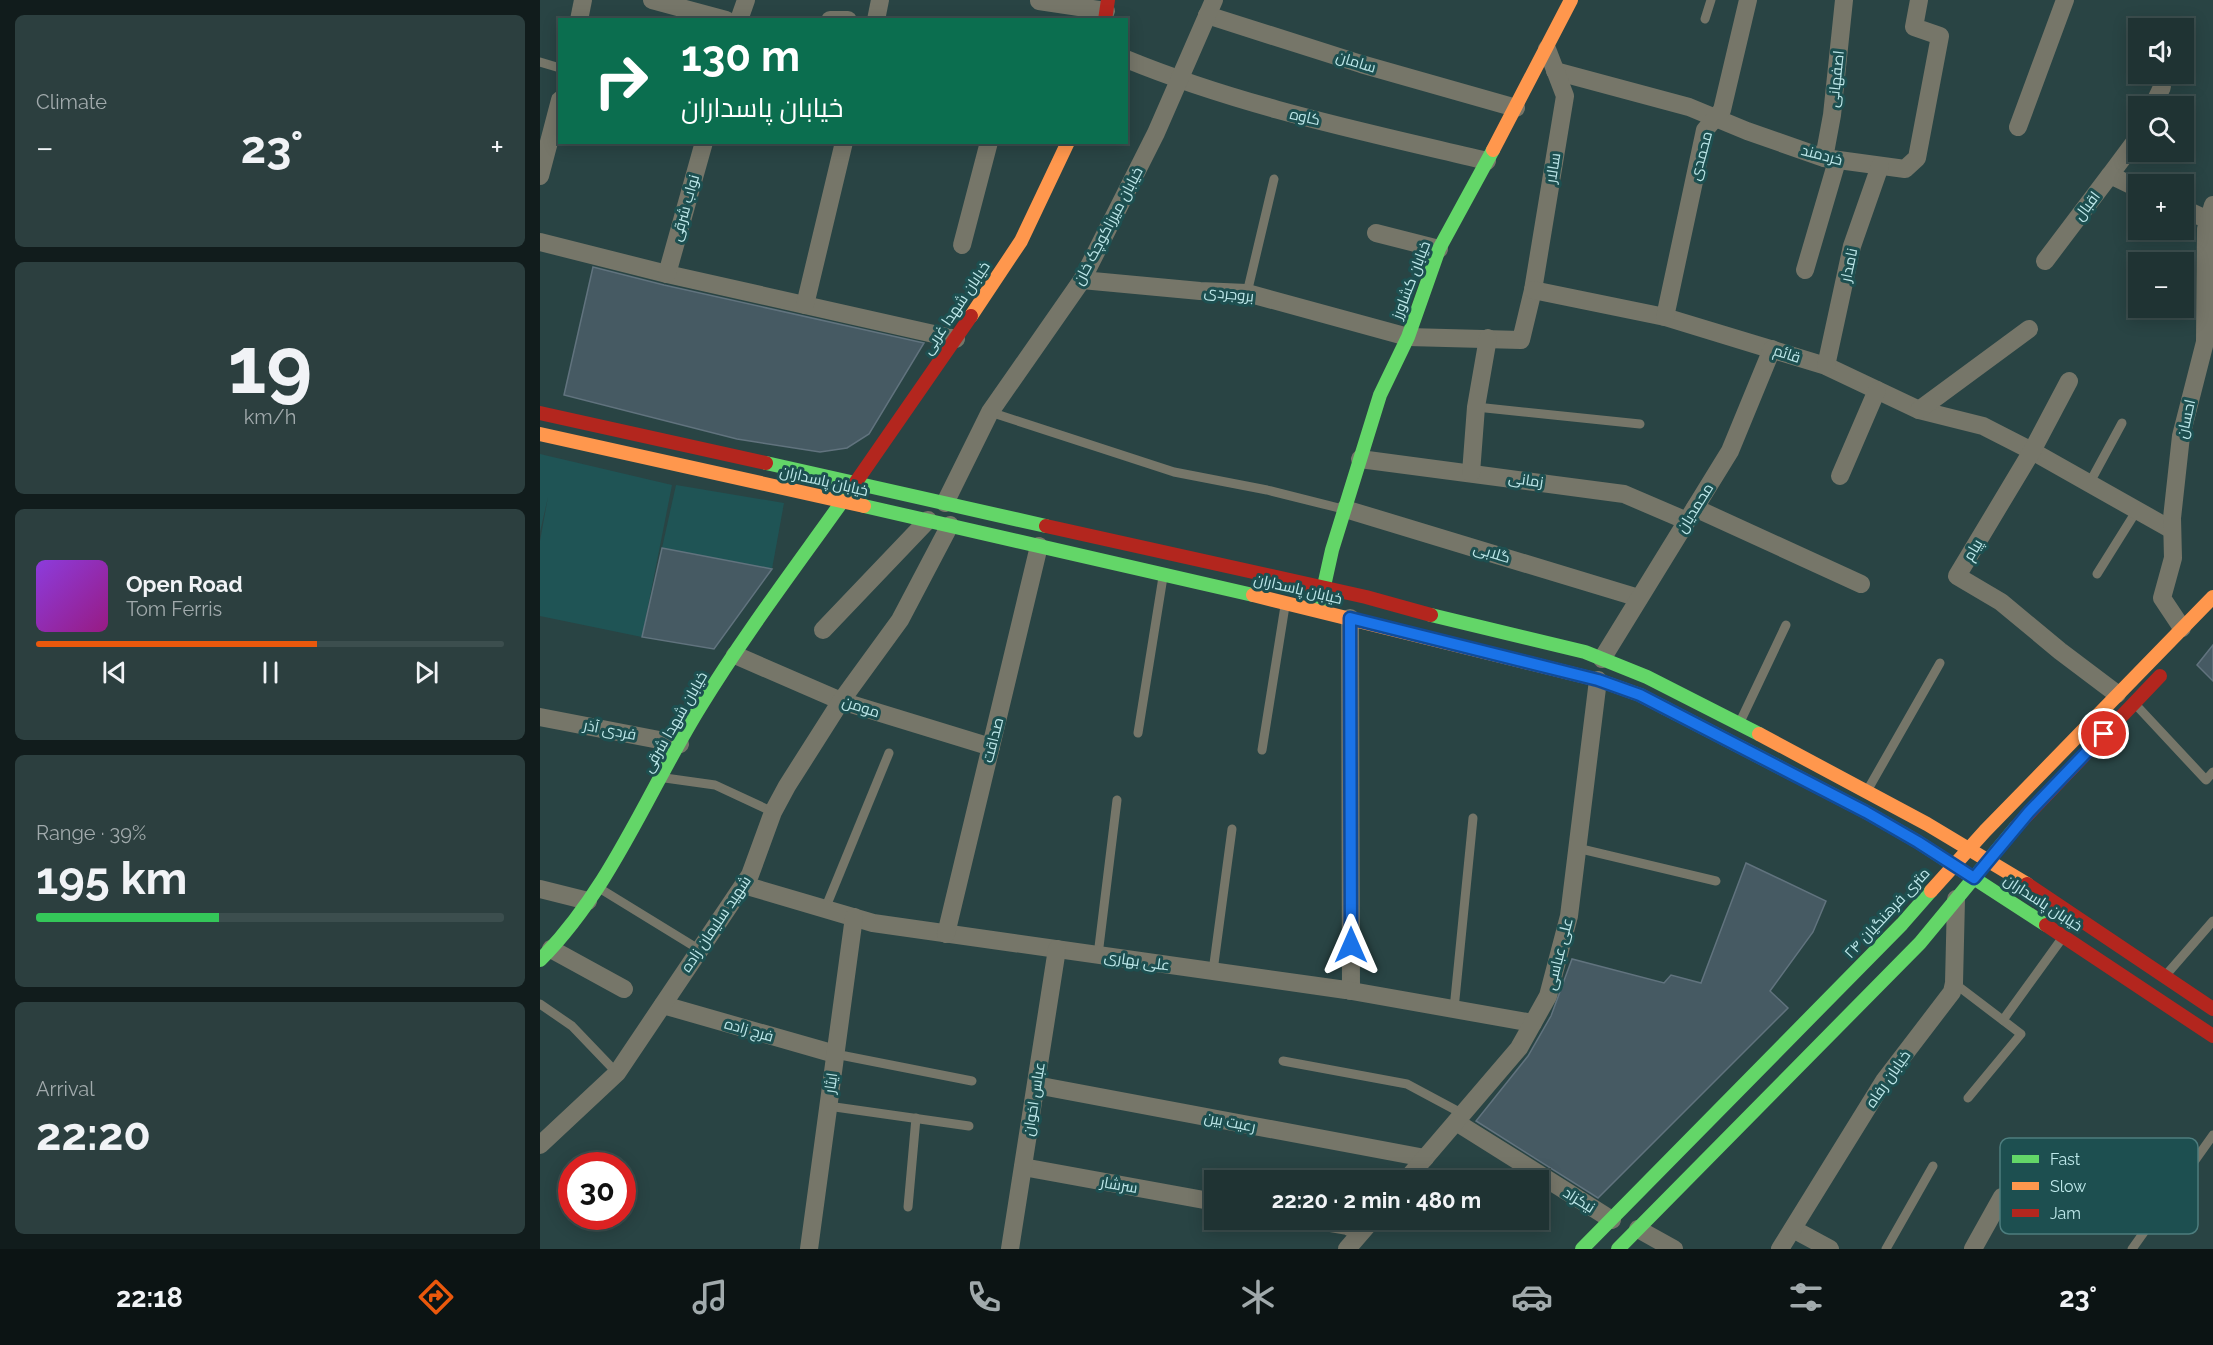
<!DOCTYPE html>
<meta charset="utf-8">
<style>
:root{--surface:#1f3333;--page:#2c3f3f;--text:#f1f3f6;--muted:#a1aaac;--line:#3c4e4e;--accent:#ea580c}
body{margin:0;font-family:Raleway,Cairo,sans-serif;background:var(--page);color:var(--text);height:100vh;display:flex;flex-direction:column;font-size:22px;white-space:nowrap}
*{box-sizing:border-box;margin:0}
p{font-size:20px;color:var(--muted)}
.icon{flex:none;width:33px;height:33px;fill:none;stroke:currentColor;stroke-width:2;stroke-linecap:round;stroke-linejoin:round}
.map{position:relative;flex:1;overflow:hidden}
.panel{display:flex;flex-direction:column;gap:15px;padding:15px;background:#111c1c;width:540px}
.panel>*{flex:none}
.top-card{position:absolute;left:18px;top:18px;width:570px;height:126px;border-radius:0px;box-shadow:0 3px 15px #0003,0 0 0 2px var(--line);background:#0b6e4f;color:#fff;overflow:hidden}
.controls{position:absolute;left:1588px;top:18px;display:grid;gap:12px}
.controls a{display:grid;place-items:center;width:66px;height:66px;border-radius:0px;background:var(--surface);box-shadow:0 3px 15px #0003,0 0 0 2px var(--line);font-size:30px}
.speed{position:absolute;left:18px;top:1152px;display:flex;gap:12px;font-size:30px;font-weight:700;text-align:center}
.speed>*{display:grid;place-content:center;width:78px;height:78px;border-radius:50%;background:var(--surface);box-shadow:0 3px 15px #0003,0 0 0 2px var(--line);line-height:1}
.speed .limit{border:9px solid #d22;background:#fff;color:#111}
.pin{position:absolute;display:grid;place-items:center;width:51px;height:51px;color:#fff;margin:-26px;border:3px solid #fff;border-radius:50%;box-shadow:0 2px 6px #0007}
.me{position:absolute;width:66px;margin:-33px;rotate:0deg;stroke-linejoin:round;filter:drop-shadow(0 0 4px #0008)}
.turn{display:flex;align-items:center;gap:21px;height:126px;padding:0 24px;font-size:27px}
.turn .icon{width:78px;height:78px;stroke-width:2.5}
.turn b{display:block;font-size:42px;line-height:51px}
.big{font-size:45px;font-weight:700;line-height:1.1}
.panel .card{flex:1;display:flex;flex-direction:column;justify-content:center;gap:9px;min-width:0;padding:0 21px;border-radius:9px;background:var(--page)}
.panel .dial{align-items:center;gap:0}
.dial b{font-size:78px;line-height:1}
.song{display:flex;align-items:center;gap:18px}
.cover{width:72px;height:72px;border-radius:9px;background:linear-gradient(135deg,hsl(270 70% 55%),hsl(310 70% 35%))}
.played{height:6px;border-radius:3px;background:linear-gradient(90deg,var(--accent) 60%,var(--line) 60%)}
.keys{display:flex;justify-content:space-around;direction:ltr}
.heat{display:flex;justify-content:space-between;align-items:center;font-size:33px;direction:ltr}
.charge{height:9px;border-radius:4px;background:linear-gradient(90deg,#34c759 39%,var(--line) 0)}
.trip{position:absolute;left:664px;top:1170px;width:345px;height:60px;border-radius:0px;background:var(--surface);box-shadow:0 3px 15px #0003,0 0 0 2px var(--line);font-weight:700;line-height:60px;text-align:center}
.tabs{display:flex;height:96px;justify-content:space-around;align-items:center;background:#0c1414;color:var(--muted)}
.tabs .icon{width:42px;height:42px}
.tabs .selected{color:var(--accent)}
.tabs b{font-size:27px;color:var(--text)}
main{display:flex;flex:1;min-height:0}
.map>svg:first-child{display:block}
.built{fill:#1f5455}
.building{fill:#465a63;stroke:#61737e;stroke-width:1.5}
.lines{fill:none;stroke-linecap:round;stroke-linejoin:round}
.lane{stroke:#767669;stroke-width:9}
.street{stroke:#767669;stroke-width:18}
.fast{stroke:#63d668;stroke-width:14}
.slow{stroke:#ff974d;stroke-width:14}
.jam{stroke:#b3261e;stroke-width:14}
.route-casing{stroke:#114b97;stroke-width:15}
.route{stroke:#1a73e8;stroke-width:10}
.labels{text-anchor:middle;stroke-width:6;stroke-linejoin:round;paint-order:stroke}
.street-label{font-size:15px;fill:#bee8ea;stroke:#1d4f50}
.key{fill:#1d4f50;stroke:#4d7d7e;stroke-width:1.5}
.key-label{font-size:16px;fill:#bee8ea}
</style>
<main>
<section class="panel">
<div class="card"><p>Climate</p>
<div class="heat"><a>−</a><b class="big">23°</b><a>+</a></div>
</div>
<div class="card dial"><b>19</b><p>km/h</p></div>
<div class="card">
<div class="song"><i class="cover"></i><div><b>Open Road</b><p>Tom Ferris</p></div></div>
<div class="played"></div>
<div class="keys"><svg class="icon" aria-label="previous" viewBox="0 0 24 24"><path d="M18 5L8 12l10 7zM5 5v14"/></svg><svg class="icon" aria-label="pause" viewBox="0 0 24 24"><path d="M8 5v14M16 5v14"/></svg><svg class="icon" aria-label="next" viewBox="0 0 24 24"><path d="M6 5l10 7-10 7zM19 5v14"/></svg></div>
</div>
<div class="card"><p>Range · 39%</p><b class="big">195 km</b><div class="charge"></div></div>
<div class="card"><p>Arrival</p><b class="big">22:20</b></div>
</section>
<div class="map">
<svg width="1673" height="1249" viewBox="0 0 1673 1249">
<rect width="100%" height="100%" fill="#294444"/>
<g class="built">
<path d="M0,454L132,485L102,637L0,616V541L8,497L0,532Z"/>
<path d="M136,485L244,503L232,569L122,548Z"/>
</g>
<g class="building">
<path d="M53,267L124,285L384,343L329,434L307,448L280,452L197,439L24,395Z"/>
<path d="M122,548L232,569L174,649L102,637Z"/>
<path d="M1673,645V681L1657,665Z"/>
<path d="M1206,863L1286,901L1273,932L1230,991L1248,1008L1058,1198L936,1121L988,1056L1011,1016L1032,959L1124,983L1131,975L1161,983Z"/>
</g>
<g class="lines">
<g class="lane">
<path d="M1165,19L1171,0"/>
<path d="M0,62L20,68"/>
<path d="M707,293L734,179"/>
<path d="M936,407L1100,424"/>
<path d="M450,412L634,472L727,490L803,509"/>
<path d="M1549,484L1582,423"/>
<path d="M1557,574L1597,510"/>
<path d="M1596,705L1666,780L1673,772"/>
<path d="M1200,722L1246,625"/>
<path d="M598,733L623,577"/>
<path d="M722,750L745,606"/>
<path d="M125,778L175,785L233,812"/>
<path d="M1327,791L1400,663"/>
<path d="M1037,848L1176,881"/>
<path d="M59,888L160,950"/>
<path d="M285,909L349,753"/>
<path d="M558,955L577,800"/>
<path d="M673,971L692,829"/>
<path d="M1626,975L1673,921"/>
<path d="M1414,983L1481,1034L1428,1098"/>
<path d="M0,1004L32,1026L77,1073"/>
<path d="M914,1009L933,818"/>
<path d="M1463,1020L1523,937"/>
<path d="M295,1054L432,1081"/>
<path d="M743,1061L867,1084L923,1114"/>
<path d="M288,1106L429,1126"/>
<path d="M368,1207L376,1118"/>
<path d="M1346,1249L1393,1166"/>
<path d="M1592,1249L1673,1135"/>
</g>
<g class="street">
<path d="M112,0L186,20"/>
<path d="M499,1L566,11"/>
<path d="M667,15L821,64L976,108"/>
<path d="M39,20L43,0"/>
<path d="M199,20L206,0"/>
<path d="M290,20H308"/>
<path d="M336,20L340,0"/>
<path d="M586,59C703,107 826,132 947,161"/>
<path d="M1015,71L1149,107L1207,131L1284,158L1365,169L1377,158L1400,36L1374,27L1379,0"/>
<path d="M1613,106L1622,87"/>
<path d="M1478,127L1525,0"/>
<path d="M1284,158L1292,115L1304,0"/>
<path d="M1570,175L1599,136"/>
<path d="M0,176L20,100"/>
<path d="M1644,209L1668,220"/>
<path d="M836,233L899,249"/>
<path d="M0,242L127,274L416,339"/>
<path d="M422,245L449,142"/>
<path d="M1505,261L1570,175L1599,189"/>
<path d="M1265,270L1297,161"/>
<path d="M127,274L164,142"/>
<path d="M542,280L660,291L707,293L868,337L981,340L993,290L1025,96L1007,49"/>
<path d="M993,290L1125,317L1286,366L1379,410L1443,426L1492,451L1632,530"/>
<path d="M265,305L304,142"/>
<path d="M1125,317L1165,130L1182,110L1208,0"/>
<path d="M1286,366L1312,246L1340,166"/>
<path d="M1529,381L1492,451L1417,576L1461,602L1520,651L1577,694"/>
<path d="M1379,410L1489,329"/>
<path d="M820,459L1084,494L1147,521"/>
<path d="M931,473L936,407L948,338"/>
<path d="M1300,476L1337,390"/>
<path d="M405,503L450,412L542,280L616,133L674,0"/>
<path d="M1155,508L1321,584"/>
<path d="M805,509L1099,598"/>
<path d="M810,618L811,991"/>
<path d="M1642,628L1622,598L1633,558L1632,518L1641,436L1665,342L1666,229L1673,205"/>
<path d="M283,630L388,520"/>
<path d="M195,655L301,701L451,747"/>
<path d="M1062,659L1190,451L1232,349"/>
<path d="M0,717L140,744"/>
<path d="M204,885L333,923L806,990L993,1023"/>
<path d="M0,889L48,901"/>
<path d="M406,934L499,546"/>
<path d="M11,949L84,989"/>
<path d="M123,1005L295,1054"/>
<path d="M496,1085L885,1158"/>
<path d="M916,1122L1072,1220"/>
<path d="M0,1145L77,1073L210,875L233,812L247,786L301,701L360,620L410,525"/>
<path d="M483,1167L675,1202"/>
<path d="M866,1180L979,1048L1008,996L1029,916L1058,680"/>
<path d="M772,1220L807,1226L821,1232"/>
<path d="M1098,1229L1134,1249"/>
<path d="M1253,1229L1290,1249"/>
<path d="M269,1249L314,917"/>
<path d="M470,1249L517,949"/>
<path d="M807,1249L832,1220"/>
<path d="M1240,1249L1344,1081L1412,992L1414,983L1416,899"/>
<path d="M1433,1249L1462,1197"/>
</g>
<g class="fast">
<path d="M226,463L506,526"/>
<path d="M324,506L713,595"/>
<path d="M780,604L792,550L840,395L868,337L899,249L953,150"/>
<path d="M891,615L1045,652L1107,677L1219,734"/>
<path d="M1125,708L1326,812L1378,842L1506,925"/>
<path d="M0,960C71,889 108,791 160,707C207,630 264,556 316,482"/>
<path d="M1042,1249L1362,924L1391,891"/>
<path d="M1078,1249L1380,943L1476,827"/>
</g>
<g class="slow">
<path d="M953,150L1031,0"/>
<path d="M431,316L481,241L528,142"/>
<path d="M0,434L324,506"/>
<path d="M713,595L1058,680L1100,695L1125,708"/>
<path d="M1219,734L1387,824L1487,884"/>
<path d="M1391,891L1445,831L1673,597"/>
</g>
<g class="jam">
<path d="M565,20L568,0"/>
<path d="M0,413L226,463"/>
<path d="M316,482L431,316"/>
<path d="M506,526L826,597L891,615"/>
<path d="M1476,827L1620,676"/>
<path d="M1487,884L1673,1009"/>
<path d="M1506,925L1673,1036"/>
</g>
</g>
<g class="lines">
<g class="route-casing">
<path id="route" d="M811,945L810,618L1058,680L1100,695L1326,812L1378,842L1434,878L1489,812L1564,734"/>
</g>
<use href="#route" class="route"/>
</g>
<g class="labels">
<g class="street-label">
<text transform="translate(816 62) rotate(17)" y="5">سامان</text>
<text transform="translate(1296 79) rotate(-84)" y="5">اصفهانی</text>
<text transform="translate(765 117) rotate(13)" y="5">کاوه</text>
<text transform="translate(1282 155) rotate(15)" y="5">خردمند</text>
<text transform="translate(1161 156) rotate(-75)" y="5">محمدی</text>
<text transform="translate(1013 168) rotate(-81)" y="5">سالار</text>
<text transform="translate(1547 206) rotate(-53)" y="5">اقبال</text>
<text transform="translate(145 208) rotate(-74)" y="5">نواب شرقی</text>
<text transform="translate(568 226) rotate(-62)" y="5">خیابان میرزاکوچک خان</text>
<text transform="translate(1309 265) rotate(-78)" y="5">نامدار</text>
<text transform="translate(871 280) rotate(-69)" y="5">خیابان کشاورز</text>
<text transform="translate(689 294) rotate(6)" y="5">بروجردی</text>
<text transform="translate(416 308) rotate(-56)" y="5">خیابان شهدا غربی</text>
<text transform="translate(1247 354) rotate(18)" y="5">قائم</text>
<text transform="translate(1646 419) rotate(-77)" y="5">احسان</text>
<text transform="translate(986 480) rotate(8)" y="5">زمانی</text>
<text transform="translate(284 481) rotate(13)" y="5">خیابان پاسداران</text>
<text transform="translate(1155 508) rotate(-58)" y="5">محمدیان</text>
<text transform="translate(1433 550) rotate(-59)" y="5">پیام</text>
<text transform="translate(952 553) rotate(17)" y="5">گلابی</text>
<text transform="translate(758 589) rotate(13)" y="5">خیابان پاسداران</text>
<text transform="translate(321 707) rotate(18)" y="5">مومن</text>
<text transform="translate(135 722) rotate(-60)" y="5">خیابان شهدا شرقی</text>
<text transform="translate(70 730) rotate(11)" y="5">فردی آذر</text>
<text transform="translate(453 740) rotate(-76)" y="5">صداقت</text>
<text transform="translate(1503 903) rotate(33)" y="5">خیابان پاسداران</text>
<text transform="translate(1347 913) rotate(-47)" y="5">۲۴ متری فرهنگیان</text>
<text transform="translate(176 924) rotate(-56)" y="5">شهید سلیمان زاده</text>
<text transform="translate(1019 954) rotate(-76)" y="5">علی عباسی</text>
<text transform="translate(597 961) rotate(8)" y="5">علی بهاری</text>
<text transform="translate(209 1030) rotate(16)" y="5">فرج زاده</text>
<text transform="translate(1348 1079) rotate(-55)" y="5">خیابان رفاه</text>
<text transform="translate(291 1083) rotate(-82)" y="5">ایثار</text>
<text transform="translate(494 1099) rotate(-81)" y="5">عباس اخوان</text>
<text transform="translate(690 1122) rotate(11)" y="5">رعیت بین</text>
<text transform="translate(579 1185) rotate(10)" y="5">سرشار</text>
<text transform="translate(1039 1200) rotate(32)" y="5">نیکزاد</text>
</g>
</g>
<rect x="1460" y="1138" width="198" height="96" rx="9" class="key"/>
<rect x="1472" y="1155" width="27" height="8" fill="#63d668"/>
<rect x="1472" y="1182" width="27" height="8" fill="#ff974d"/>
<rect x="1472" y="1209" width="27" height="8" fill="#b3261e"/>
<g class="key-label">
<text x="1510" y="1165">Fast</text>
<text x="1510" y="1192">Slow</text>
<text x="1510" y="1219">Jam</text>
</g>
</svg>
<div class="controls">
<a><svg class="icon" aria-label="sound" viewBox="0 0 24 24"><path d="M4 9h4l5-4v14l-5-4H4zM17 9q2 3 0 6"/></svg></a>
<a><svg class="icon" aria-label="search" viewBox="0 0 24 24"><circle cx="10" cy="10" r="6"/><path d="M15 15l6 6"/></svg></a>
<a>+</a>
<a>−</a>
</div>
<div class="speed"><div class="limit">30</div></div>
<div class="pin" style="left:1564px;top:734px;background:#d93025"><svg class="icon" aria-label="arrive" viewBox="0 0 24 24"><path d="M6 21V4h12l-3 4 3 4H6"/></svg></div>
<svg class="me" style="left:811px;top:945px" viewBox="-20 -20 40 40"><path d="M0-17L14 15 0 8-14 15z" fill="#1a73e8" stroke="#fff" stroke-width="4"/></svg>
<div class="trip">22:20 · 2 min · 480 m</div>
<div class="top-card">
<div class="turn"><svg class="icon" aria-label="right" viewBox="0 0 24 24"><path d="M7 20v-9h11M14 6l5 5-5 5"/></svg><div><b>130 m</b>خیابان پاسداران</div></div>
</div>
</div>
</main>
<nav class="tabs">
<b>22:18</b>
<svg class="icon selected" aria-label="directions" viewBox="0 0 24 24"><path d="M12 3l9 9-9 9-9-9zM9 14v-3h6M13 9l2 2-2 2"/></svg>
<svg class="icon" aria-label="music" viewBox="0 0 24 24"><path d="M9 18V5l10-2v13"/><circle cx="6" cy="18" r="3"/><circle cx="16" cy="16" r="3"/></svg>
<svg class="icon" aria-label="phone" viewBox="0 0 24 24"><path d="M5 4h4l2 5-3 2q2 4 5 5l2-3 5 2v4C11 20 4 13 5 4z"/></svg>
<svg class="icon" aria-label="climate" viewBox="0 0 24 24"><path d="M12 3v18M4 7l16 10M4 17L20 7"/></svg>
<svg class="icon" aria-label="car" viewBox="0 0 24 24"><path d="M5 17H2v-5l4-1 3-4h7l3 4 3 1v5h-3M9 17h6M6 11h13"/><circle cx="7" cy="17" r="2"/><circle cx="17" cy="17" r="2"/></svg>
<svg class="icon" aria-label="filters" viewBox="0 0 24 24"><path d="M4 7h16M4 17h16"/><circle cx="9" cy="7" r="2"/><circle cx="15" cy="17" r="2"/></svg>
<b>23°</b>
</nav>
